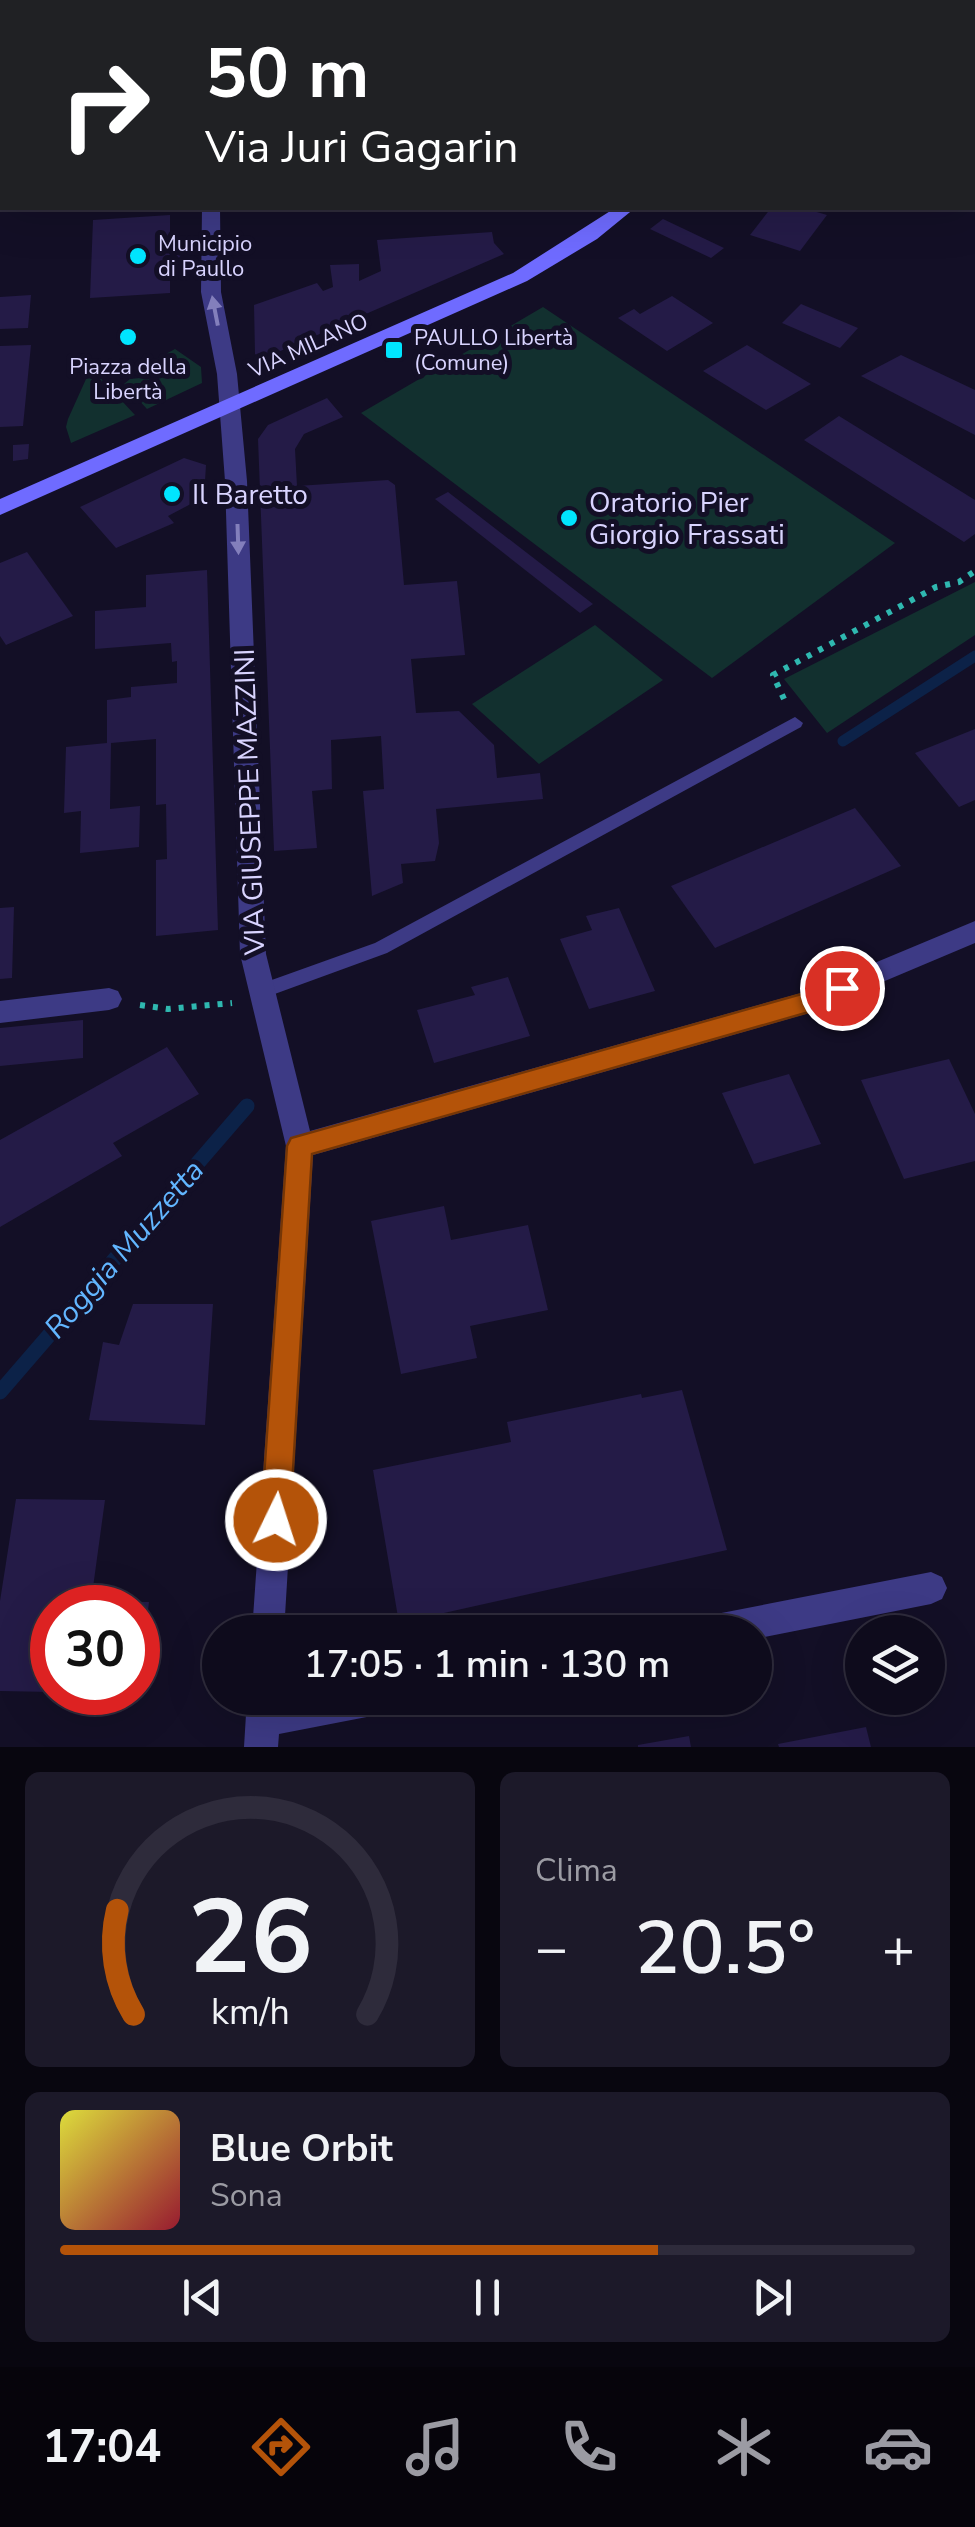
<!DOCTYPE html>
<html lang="it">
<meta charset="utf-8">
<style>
:root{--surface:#0e0b1c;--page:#1c1929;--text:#f1f3f6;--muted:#9b9ba3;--line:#2e2b3b;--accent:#b45309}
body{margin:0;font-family:"Nunito Sans",sans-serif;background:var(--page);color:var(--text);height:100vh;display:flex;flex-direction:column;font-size:38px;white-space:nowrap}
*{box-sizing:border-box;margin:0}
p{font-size:32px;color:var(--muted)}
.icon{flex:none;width:55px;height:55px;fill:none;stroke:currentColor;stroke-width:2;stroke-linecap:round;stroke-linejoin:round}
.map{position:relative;height:1747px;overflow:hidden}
.side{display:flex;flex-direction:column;gap:25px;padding:25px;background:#08060f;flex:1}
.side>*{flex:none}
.top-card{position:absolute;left:0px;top:0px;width:975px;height:210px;box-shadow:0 10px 40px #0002,0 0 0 2px var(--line);background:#202124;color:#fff;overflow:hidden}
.controls{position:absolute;left:845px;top:1615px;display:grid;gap:20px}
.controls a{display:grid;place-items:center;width:100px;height:100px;border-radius:50%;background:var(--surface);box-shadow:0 10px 40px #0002,0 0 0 2px var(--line);font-size:50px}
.speed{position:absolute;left:30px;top:1585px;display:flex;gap:20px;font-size:50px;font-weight:700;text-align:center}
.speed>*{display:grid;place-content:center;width:130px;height:130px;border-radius:50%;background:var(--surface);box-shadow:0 10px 40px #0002,0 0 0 2px var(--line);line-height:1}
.speed .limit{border:15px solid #d22;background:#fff;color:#111}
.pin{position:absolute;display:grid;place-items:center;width:85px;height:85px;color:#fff;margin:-42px;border:5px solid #fff;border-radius:50%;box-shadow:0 2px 10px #0007}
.me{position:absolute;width:110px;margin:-55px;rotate:4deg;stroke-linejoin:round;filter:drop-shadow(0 0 8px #0008)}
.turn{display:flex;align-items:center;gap:35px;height:210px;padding:0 40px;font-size:45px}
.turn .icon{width:130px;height:130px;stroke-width:2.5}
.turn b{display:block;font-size:70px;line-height:85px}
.big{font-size:75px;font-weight:600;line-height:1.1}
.side .tile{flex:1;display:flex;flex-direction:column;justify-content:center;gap:15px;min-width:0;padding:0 35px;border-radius:15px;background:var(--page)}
.side .dial{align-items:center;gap:0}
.dial svg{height:260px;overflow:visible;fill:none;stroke:var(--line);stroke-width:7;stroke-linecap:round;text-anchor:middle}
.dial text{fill:var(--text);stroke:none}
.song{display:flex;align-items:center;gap:30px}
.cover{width:120px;height:120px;border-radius:15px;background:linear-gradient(135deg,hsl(60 70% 55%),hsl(350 70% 35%))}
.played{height:10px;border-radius:5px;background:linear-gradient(90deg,var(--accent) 70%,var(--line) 70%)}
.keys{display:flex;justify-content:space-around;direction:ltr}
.heat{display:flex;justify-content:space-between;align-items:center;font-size:55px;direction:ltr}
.side .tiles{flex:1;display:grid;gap:25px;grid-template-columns:1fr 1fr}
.tile:last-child{grid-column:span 2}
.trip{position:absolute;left:202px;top:1615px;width:570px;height:100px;border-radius:50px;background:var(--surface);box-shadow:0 10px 40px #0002,0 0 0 2px var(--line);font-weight:600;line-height:100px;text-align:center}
.tab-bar{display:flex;height:160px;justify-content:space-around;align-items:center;background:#06040b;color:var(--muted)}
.tab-bar .icon{width:70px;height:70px}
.tab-bar .on{color:var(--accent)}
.tab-bar b{font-size:45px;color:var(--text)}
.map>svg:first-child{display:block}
.green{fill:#12302f}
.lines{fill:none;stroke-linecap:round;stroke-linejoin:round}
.stream-far1{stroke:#0c2248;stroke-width:11}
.stream{stroke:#0c2248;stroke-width:15}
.building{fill:#241b47}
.path{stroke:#2fb8b0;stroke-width:6;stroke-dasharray:5 8;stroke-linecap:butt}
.lane{fill:#3d3a85;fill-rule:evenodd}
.street{fill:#3d3a85;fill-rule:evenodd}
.secondary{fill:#6f6bff;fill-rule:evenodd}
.oneway{fill:#837fbc}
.route{fill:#b45309;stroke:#753606;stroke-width:2.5}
.poi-dot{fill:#00e5ff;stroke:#130f26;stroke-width:4}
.labels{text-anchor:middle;stroke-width:10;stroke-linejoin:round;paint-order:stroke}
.far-poi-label{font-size:22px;fill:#d9d4ff;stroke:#130f26;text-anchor:start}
.far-street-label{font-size:22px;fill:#d9d4ff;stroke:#130f26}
.poi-label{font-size:28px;fill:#d9d4ff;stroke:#130f26;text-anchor:start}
.street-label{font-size:28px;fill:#d9d4ff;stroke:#130f26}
.water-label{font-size:30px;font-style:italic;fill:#62b6ff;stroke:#130f26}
</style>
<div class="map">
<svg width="975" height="1747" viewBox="0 0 975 1747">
<rect width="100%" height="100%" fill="#130f26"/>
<g class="green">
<path d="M543,307L895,543L712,678L361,413Z"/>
<path d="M175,349L201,367L202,383L147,409L124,384L130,379L151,377L153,361Z"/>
<path d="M91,368L135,415L71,443L66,427L68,419Z"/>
<path d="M975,582V635L827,733L784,679Z"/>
<path d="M595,625L663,680L539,764L472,704Z"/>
</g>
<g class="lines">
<path class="stream-far1" d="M843,741L975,656"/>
<path class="stream" d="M0,1392L247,1106"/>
</g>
<g class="building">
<path d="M771,208H803L827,215L800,251L750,235Z"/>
<path d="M170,215V242H185V260L170,261V293L90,298L93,220Z"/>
<path d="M663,219L724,248L711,258L650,229Z"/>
<path d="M492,232L494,243L504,254L262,359L255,354L254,305L317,283L323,291L333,287L330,265L359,264V281L381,271L377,240Z"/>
<path d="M31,295L28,328L0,329V297Z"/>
<path d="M672,296L713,323L667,351L618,318L634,309L640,314Z"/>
<path d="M801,304L858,328L840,348L782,323Z"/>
<path d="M31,345L23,426L0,427V346Z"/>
<path d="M747,345L811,384L766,410L703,371Z"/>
<path d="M901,355L975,390V435L861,376Z"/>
<path d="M327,398L343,417L304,434L295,449L297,486L388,480L395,485L404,585L457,581L465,655L411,659L416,713L459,711L494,745L497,778L540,773L543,799L436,809L439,843L435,861L401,864L403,883L372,896L363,791L384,789L381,736L331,740L332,789L312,791L317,848L274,851L258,439L268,425Z"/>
<path d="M839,416L975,500V534L964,542L804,440Z"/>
<path d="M29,444L28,459L13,461V445Z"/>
<path d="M184,458L206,465L204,497L168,516L174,523L116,548L80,507Z"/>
<path d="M448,492L593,604L580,613L435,499Z"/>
<path d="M27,552L73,616L6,645L0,636V563Z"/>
<path d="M207,570L218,930L156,936V860L167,859L166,804L156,805V739L111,743L110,809L140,806L139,847L80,853L81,811L64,813L66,747L107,743V700L131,697V687L177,683V661L172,662L171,643L95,649V611L146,607V575Z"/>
<path d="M975,729V800L959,807L915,753Z"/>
<path d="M855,808L901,866L715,948L671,886Z"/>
<path d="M14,907L12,978L0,979V908Z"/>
<path d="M619,908L655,991L589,1009L560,939L592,930L586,916Z"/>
<path d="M508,977L530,1036L434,1063L417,1010L475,995L471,987Z"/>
<path d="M83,1020V1058L0,1066V1028Z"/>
<path d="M167,1047L199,1094L113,1143L122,1156L0,1227V1140Z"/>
<path d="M949,1059L975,1114V1161L904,1179L861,1080Z"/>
<path d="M789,1074L821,1144L754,1164L722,1093Z"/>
<path d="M444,1206L451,1240L528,1225L548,1310L470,1326L477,1358L401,1374L371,1221Z"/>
<path d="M133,1304H213L205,1425L89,1420L103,1342L119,1345Z"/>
<path d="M682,1390L727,1550L399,1623L373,1470L511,1442L507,1422L641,1394L642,1398Z"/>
<path d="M16,1499L105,1500L91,1602H149L140,1677L138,1608H52V1692L0,1691V1601Z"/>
<path d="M866,1727L871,1747H779L778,1744Z"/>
<path d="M689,1736L691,1747H638V1745Z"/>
</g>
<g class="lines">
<g class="path">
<path d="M784,699L773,675L936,587L959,582L975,571"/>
<path d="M140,1005L168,1009L232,1003"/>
</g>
<path class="lane" d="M795,717L803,723L801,727L387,953L261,999L255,996L252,991L255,986L375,943Z"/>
<g class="street">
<rect x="260" y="0" width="16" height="2"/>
<path d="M202,208H220L221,292L237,374L247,481L266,954L310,1131L805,992L975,921V943L809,1013L313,1155L284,1632H252L286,1146L240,954L225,481L217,374L201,292Z"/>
<path d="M109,988L118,991L122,999L118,1007L109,1010L0,1023V1001Z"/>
<path d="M931,1572L942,1577L947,1588L942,1599L931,1604L755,1639V1632H690L694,1620L706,1616Z"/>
<path d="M247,1698H394L389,1710L377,1715L279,1734L278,1747H244Z"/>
</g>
<g class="secondary">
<path d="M680,0H696L697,2H681Z"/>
<path d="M615,208H635L597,239L527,281L0,515V499L513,273Z"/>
</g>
</g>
<defs><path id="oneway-solid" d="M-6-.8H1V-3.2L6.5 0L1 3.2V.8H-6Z" transform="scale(2.5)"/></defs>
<g class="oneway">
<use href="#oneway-solid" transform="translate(215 311) rotate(-101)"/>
<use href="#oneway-solid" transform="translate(238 539) rotate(88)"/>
</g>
<path class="route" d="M842,978L851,981L854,988L851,995L809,1012L312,1154L290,1520L286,1530L276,1535L265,1530L261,1520L287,1146L291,1138L805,993Z"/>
<g class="poi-dot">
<circle cx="138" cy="256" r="10"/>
<circle cx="128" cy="337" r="10"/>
<rect x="384" y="340" width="20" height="20" rx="5"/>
<circle cx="172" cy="494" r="10"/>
<circle cx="569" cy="518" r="10"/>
</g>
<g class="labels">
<g class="far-poi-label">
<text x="158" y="251">Municipio<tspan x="158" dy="25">di Paullo</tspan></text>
<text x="414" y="345">PAULLO Libertà<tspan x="414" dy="25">(Comune)</tspan></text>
<text x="128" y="374" text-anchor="middle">Piazza della<tspan x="128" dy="25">Libertà</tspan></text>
</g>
<g class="far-street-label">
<text transform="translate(308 345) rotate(-24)" y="8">VIA MILANO</text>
</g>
<g class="poi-label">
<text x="192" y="504">Il Baretto</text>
<text x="589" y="512">Oratorio Pier<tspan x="589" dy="32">Giorgio Frassati</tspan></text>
</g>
<g class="street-label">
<text transform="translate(249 802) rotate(-92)" y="10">VIA GIUSEPPE MAZZINI</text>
</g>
<g class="water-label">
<text transform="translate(124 1249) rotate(-49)" y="10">Roggia Muzzetta</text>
</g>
</g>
</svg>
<div class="controls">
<a><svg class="icon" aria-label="layers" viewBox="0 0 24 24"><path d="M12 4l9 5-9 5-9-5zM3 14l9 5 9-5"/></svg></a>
</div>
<div class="speed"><div class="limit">30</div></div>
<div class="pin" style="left:842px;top:988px;background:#d93025"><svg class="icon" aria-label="arrive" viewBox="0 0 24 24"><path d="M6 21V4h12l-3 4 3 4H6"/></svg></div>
<svg class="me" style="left:276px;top:1520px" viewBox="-20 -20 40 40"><circle r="17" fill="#b45309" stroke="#fff" stroke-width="3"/><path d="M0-11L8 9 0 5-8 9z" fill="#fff"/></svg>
<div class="trip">17:05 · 1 min · 130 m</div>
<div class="top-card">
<div class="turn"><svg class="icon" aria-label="right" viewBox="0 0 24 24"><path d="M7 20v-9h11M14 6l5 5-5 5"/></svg><div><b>50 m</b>Via Juri Gagarin</div></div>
</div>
</div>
<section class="side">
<div class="tiles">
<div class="tile dial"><svg viewBox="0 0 100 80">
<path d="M14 69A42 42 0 1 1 86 69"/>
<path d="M14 69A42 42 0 0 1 9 37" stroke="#b45309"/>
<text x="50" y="56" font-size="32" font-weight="700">26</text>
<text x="50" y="72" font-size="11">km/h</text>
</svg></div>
<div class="tile"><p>Clima</p>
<div class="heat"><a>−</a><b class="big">20.5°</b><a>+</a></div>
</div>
<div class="tile">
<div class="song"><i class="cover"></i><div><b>Blue Orbit</b><p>Sona</p></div></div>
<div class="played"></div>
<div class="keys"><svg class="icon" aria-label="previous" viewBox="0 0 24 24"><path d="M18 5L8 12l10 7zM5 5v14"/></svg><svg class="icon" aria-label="pause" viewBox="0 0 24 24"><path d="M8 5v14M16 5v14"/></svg><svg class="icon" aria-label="next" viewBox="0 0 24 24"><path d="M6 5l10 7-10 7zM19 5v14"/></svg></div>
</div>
</div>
</section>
<nav class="tab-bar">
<b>17:04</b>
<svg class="icon on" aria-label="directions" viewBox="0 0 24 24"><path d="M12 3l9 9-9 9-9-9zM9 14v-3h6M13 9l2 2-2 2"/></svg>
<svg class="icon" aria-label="music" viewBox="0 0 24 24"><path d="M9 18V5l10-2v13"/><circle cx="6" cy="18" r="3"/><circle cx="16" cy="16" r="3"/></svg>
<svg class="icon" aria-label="phone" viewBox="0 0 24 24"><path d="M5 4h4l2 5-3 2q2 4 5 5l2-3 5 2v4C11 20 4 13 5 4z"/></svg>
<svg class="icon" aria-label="climate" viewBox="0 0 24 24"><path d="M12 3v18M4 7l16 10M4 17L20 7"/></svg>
<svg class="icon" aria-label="car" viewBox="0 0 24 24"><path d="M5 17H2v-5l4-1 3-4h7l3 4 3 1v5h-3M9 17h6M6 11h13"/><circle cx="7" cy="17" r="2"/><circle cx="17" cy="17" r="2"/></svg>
</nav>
